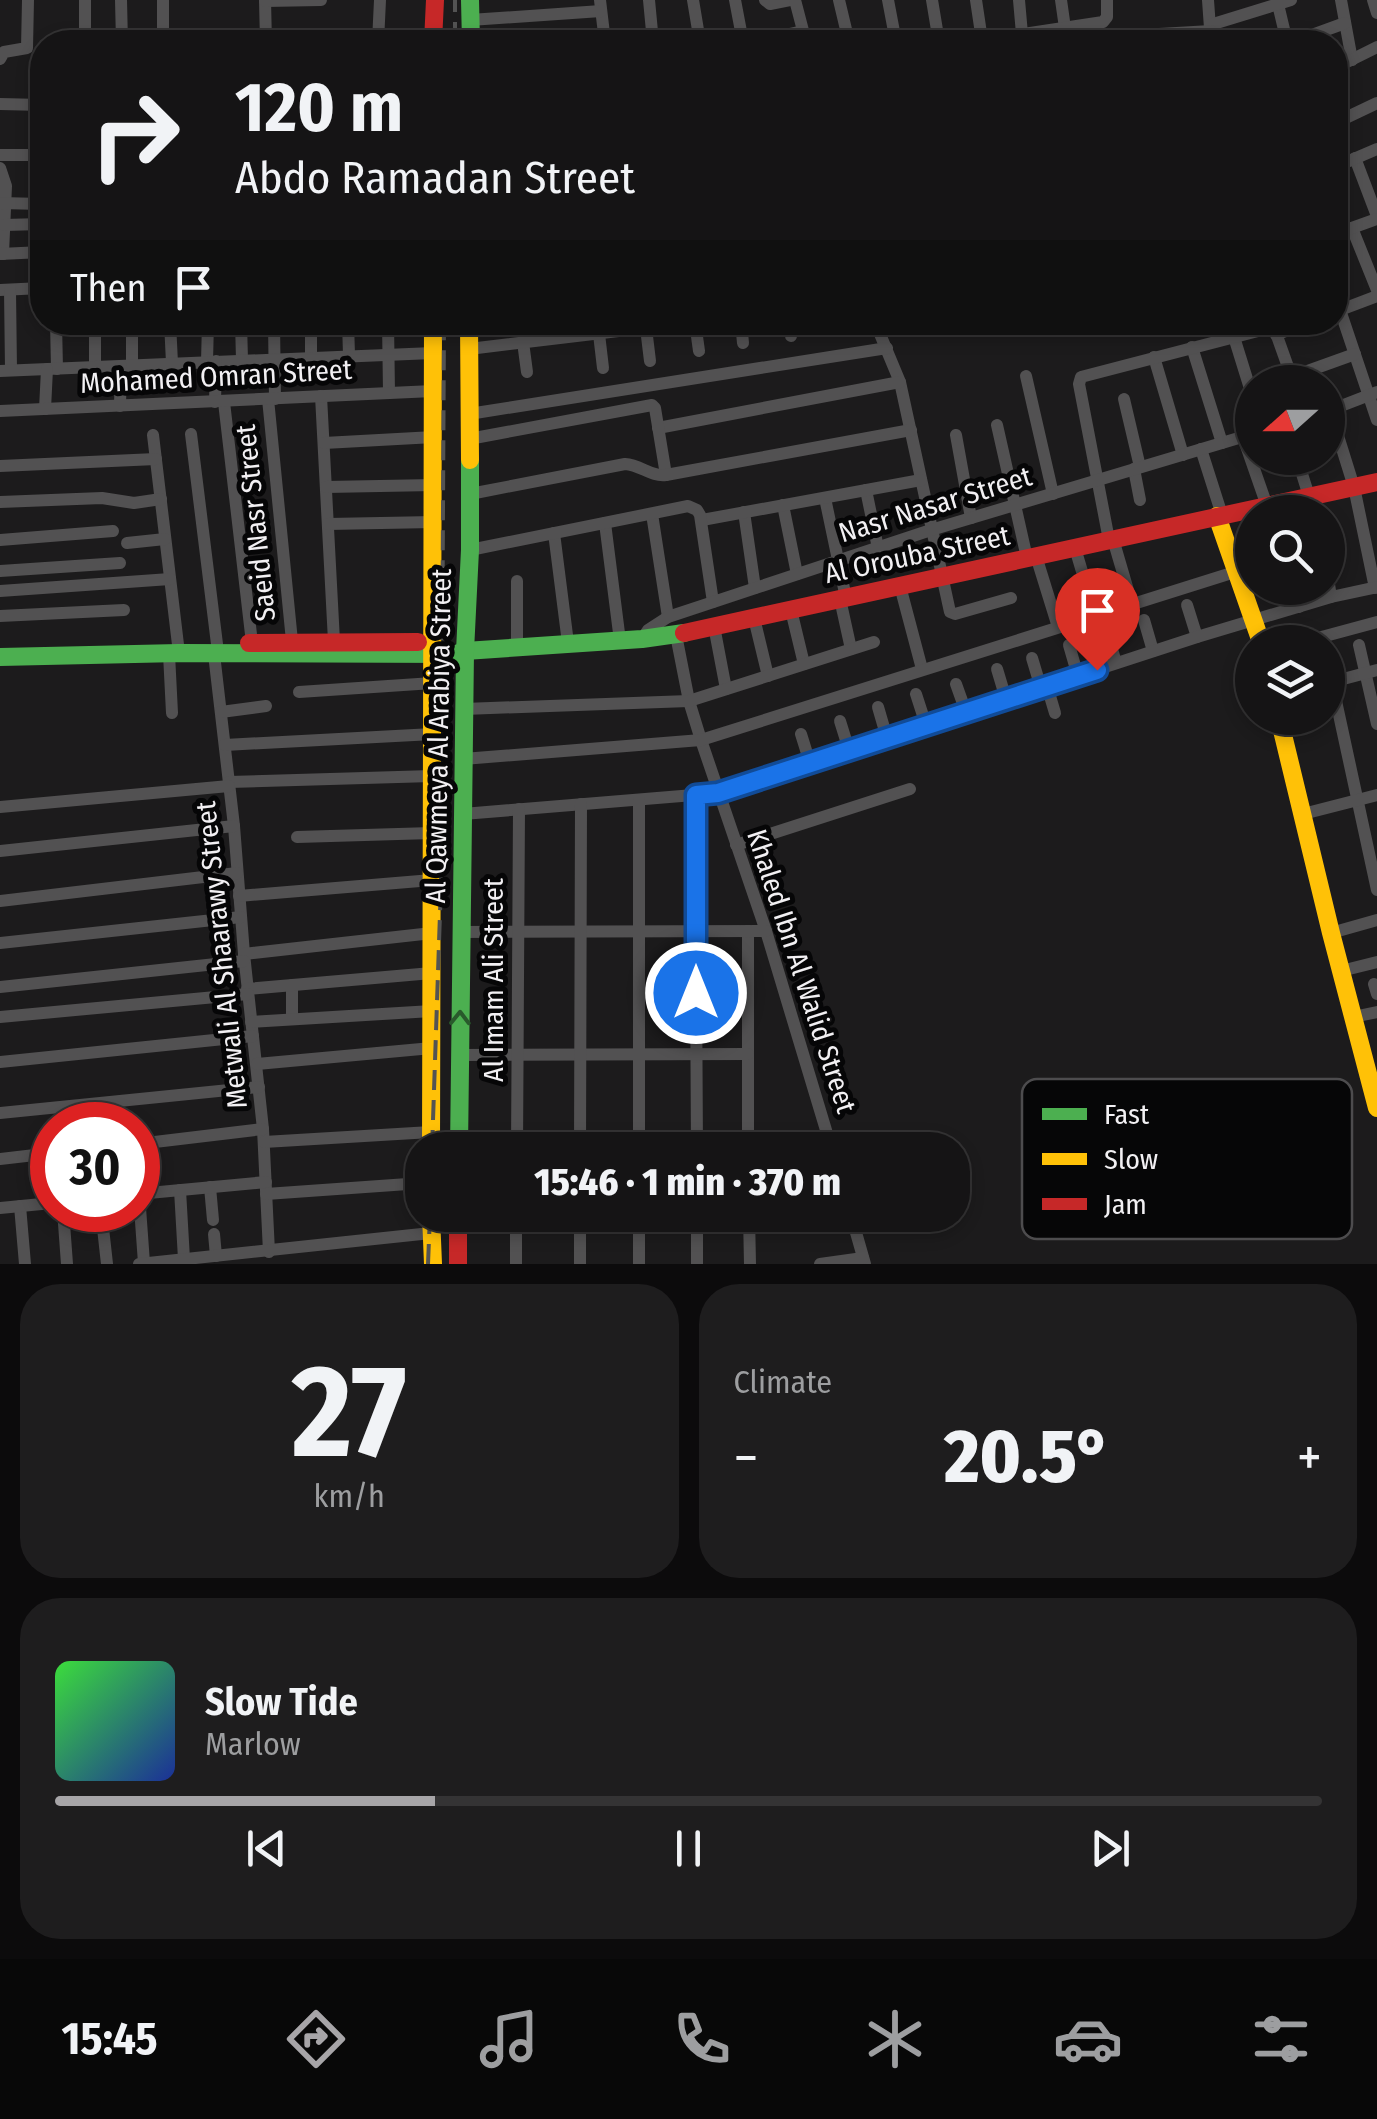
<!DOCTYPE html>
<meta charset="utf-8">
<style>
:root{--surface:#151415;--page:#1e1d1e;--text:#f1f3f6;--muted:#9d9ea0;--line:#343334;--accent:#a7a5a8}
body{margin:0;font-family:"Fira Sans Condensed",sans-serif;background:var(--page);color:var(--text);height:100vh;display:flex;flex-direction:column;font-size:38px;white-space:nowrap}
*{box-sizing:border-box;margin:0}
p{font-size:32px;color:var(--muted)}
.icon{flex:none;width:55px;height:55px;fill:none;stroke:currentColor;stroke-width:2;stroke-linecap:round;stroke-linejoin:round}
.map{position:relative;height:1264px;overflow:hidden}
.drawer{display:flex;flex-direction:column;gap:20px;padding:20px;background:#0c0b0c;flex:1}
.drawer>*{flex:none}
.banner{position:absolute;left:30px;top:30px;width:1318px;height:305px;border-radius:40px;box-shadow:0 5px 15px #0003,0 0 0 2px var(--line);background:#151415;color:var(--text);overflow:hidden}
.needle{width:65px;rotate:249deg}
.fabs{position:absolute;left:1235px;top:365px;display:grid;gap:20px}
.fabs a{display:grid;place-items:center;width:110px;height:110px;border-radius:50%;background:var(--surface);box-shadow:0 5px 15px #0003,0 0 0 2px var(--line);font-size:50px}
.speed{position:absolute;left:30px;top:1102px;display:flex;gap:20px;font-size:50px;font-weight:700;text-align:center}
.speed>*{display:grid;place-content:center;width:130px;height:130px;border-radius:50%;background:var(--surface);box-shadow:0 5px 15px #0003,0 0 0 2px var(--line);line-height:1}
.speed .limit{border:15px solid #d22;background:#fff;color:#111}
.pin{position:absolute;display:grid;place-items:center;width:85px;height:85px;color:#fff;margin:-102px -42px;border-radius:50% 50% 50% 0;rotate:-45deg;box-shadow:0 0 10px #0007}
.pin .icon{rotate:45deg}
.me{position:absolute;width:110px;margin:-55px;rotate:0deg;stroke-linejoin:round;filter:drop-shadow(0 0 8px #0008)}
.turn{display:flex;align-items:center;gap:35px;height:210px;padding:0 40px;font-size:45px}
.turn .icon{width:130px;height:130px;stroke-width:2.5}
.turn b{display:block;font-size:70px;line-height:85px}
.then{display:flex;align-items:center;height:95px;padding:0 40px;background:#0003;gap:20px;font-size:38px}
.big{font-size:75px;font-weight:800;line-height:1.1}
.drawer .card{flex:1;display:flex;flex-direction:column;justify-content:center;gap:15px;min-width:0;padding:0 35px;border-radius:40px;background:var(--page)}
.drawer .dial{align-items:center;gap:0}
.dial b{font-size:130px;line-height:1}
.song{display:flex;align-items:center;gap:30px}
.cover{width:120px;height:120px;border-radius:15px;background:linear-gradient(135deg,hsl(120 70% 55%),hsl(230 70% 35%))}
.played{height:10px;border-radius:5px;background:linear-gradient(90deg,var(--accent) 30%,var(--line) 30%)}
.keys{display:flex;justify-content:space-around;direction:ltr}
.heat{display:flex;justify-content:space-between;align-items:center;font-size:55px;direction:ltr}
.drawer .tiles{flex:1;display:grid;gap:20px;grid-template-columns:1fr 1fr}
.card:last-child{grid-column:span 2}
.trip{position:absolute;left:405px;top:1132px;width:565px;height:100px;border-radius:40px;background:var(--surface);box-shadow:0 5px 15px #0003,0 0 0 2px var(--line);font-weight:800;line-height:100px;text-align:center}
.menu{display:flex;height:160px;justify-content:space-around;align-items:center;background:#080808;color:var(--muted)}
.menu .icon{width:70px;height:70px}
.menu .active{color:var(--accent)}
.menu b{font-size:45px;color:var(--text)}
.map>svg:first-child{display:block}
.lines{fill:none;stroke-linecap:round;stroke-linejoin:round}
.street{stroke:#525152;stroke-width:12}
.fast{stroke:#4caf50;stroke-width:18}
.slow{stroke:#ffc107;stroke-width:18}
.jam{stroke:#c62828;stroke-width:18}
.rail{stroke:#535353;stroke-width:4;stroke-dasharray:20 10;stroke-linecap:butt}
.oneway{stroke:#295a2c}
.route-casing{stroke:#114b97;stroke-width:25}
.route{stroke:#1a73e8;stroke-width:18}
.labels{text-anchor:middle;stroke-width:10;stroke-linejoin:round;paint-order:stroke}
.street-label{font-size:28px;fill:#f2f0f3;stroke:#060607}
.key{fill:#060607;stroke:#4d4c4e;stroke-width:2.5}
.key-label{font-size:28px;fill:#f2f0f3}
</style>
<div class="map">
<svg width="1377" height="1264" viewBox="0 0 1377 1264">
<rect width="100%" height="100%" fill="#1c1b1c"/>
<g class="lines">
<g class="street">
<path d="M85,0V42"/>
<path d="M121,0L122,42"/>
<path d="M163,0V42"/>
<path d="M265,0L266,42"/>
<path d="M600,0L605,42"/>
<path d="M649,0L653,42"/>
<path d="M693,0L700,42"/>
<path d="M735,0L743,42"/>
<path d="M765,0L770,4L790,0"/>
<path d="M795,0L806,42"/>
<path d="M839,0L849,42"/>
<path d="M888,0L896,42"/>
<path d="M932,0L939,42"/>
<path d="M976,0L982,40"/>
<path d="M1019,0L1022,34"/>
<path d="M1061,0L1065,28"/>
<path d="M1208,0L1211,42"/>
<path d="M1277,0L1287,42"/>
<path d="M1341,0L1352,60"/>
<path d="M1373,0L1377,13"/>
<path d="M265,1L321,0"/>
<path d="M470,20L601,11"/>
<path d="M1210,25L1291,0"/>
<path d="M763,40L803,31"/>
<path d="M378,42L380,0"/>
<path d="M969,42L1103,22L1107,17V0"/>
<path d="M1139,42L1159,34L1211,31"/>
<path d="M1293,42L1345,23"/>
<path d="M0,59L4,52L27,48L28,0"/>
<path d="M1335,68L1377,47"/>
<path d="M0,104L42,105"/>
<path d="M1335,123L1377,103"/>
<path d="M0,155H42"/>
<path d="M1355,158L1377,216"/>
<path d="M1335,167L1377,149"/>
<path d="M0,168L6,186L3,254"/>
<path d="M0,203L42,204"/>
<path d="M1335,216L1341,232"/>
<path d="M4,225L42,224"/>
<path d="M1352,228L1377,290"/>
<path d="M1335,234L1377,219"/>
<path d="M0,254L42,252"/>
<path d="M0,290L42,288"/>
<path d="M10,290L11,370"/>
<path d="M1340,310L1377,420"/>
<path d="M1335,312L1377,296"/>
<path d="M56,322L57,369"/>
<path d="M95,322V367"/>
<path d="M132,322V365"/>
<path d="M170,322L172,363"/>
<path d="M241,322L242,360"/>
<path d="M274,322L275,399"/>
<path d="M311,322V357"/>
<path d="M348,322L349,355"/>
<path d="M388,322L389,393"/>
<path d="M695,322L699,351"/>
<path d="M741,322L743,343"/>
<path d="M790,322L791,336"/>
<path d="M875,322L900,382L950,612L955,614L1011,598"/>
<path d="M1272,322L1293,381"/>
<path d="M646,328L650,361"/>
<path d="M599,334L603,368"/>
<path d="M1276,335L1308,322"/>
<path d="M1234,337L1252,395"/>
<path d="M523,342L527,372"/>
<path d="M1192,347L1222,443"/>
<path d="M469,349L694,322"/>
<path d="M1154,357L1183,455"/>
<path d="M207,362L208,322"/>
<path d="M0,371L433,353"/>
<path d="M1026,376L1053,494"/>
<path d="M1291,377L1355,354"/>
<path d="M321,396L334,641"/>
<path d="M268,399L292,641"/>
<path d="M1124,399L1140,467"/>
<path d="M215,402L216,361"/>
<path d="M224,402L252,643"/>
<path d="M120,406L121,366"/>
<path d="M45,409L47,369"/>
<path d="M1330,410L1354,487L1375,588"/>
<path d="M0,411L433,391"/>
<path d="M1328,411L1377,392"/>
<path d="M469,414L887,348"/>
<path d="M997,425L1027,558"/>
<path d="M658,428L900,382"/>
<path d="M191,434L217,644"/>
<path d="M153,435L179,653"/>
<path d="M956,435L971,518"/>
<path d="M1243,437L1267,506"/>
<path d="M469,439L652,405L655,408L666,475"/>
<path d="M324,443L434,437"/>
<path d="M1201,449L1222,515"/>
<path d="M1297,458L1314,512"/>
<path d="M0,466L156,459"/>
<path d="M1134,469L1140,500"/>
<path d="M326,487L434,485"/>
<path d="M866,490L878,548"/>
<path d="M470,494L625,464C641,465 651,477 666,475L911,430"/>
<path d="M825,498L846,598"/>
<path d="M0,502L102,498L134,503L161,499"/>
<path d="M783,505L797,574"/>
<path d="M744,512L755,588"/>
<path d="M652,514L668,617"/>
<path d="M702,520L921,480"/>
<path d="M605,523L620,641"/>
<path d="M328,524L434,522"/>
<path d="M554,533L568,643"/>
<path d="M1113,539L1132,604"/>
<path d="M0,540L113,531"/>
<path d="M1109,540L1079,384L1081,377L1273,327"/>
<path d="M127,543L165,539"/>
<path d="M1075,548L1095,615"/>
<path d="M470,550L688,506L697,510L700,515L713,602"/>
<path d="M1036,556L1058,627"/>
<path d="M0,571L120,563"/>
<path d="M1328,578L1331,597"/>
<path d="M900,586L922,669"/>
<path d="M1295,588L1299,607"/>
<path d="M0,591L170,579"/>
<path d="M840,599L851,649"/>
<path d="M1187,605L1197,637"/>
<path d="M791,610L804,664"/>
<path d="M0,616L124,610"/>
<path d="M754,618L768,676"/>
<path d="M1144,620L1153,651"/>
<path d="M714,626L726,689"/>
<path d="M1107,632L1116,663"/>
<path d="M676,635L689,701L701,740L766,931L832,1150"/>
<path d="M642,639L648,630L668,617L931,530L1252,434"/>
<path d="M1303,642L1377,622"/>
<path d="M1069,645L1078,676"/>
<path d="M1359,645L1377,724"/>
<path d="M517,647V581"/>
<path d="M169,654L172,713"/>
<path d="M214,654L234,826L244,954L263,1129L269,1252"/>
<path d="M1032,658L1041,688"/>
<path d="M1328,664L1377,890"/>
<path d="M997,669L1006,699"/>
<path d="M1328,683L1377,670"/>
<path d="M956,684L966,712"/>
<path d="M1047,686L1055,713"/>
<path d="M299,692L433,683"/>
<path d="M916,694L926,725"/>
<path d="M878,707L887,738"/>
<path d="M464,709L689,701L874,642"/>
<path d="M221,712L266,706"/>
<path d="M840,721L849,750"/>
<path d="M801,734L810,763"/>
<path d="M225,745L433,734"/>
<path d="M463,759L701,740L1238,571"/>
<path d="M229,782L432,776"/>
<path d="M695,795L697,1150"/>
<path d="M0,807L229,786"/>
<path d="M463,814L718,793L1197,637L1331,597L1377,587"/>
<path d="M1303,814L1377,795"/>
<path d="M297,837L432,833"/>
<path d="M736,845L910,789"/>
<path d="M0,851L234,826"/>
<path d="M239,896L432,880"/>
<path d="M0,901L237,873"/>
<path d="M748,931V1150"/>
<path d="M461,932L766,931"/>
<path d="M1331,933L1377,920"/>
<path d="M0,943L241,917"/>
<path d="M244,954L432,933"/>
<path d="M1341,971L1377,962"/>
<path d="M1374,984L1377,994"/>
<path d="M292,985V1019"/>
<path d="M0,987L244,961"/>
<path d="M247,989L432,973"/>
<path d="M0,1017L248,994"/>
<path d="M1353,1017L1377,1012"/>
<path d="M251,1022L432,1011"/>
<path d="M460,1055L748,1054"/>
<path d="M0,1062L253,1036"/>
<path d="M257,1064L432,1048"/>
<path d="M0,1113L259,1087"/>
<path d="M264,1142L431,1132"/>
<path d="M138,1144L263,1129"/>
<path d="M517,1150L519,809"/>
<path d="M580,1150L581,804"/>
<path d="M639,1150V800"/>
<path d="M0,1159L52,1153"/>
<path d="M210,1187L213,1220"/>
<path d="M180,1190L184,1259"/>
<path d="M138,1194L266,1182"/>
<path d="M139,1194L144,1263"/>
<path d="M266,1194L422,1183"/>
<path d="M20,1206L25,1264"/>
<path d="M0,1208L52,1203"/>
<path d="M63,1210L67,1264"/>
<path d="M101,1210L107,1264"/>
<path d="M697,1215V1264"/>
<path d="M749,1215L750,1264"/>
<path d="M851,1215L865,1264"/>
<path d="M214,1234L216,1256"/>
<path d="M139,1264L431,1233"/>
<path d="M516,1264V1215"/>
<path d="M580,1264V1215"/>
<path d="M639,1264V1215"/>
<path d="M820,1264L863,1258"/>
</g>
<g class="fast">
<path d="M470,0L471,42"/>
<path d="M0,657L179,653L456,654L465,651L642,639L684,633"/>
<path d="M459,1150L465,651L470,550V460"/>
</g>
<g class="slow">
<path d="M469,322L470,460"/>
<path d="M1217,516L1261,642"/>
<path d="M1279,718L1331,933L1377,1108"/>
<path d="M431,1150L433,322"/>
<path d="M431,1215L433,1264"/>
</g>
<g class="jam">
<path d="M433,42L435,0"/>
<path d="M684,633L1377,482"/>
<path d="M249,643L418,642"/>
<path d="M458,1215V1264"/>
</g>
<g class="rail">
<path d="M455,42V0"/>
<path d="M432,1150L441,884L444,322"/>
<path d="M428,1264L430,1215"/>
</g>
</g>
<defs><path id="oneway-chevron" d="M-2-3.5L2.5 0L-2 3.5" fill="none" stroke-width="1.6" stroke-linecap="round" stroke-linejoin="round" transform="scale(2.5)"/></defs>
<use class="oneway" href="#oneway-chevron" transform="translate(460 1018) rotate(-89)"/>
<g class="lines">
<g class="route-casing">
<path id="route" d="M696,993V795L718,793L1097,670"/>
</g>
<use href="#route" class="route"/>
</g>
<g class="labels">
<g class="street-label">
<text transform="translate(216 376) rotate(-3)" y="10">Mohamed Omran Street</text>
<text transform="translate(935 504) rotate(-17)" y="10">Nasr Nasar Street</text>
<text transform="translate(255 523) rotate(-96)" y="10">Saeid Nasr Street</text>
<text transform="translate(917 554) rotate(-12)" y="10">Al Orouba Street</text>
<text transform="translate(438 736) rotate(-89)" y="10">Al Qawmeya Al Arabiya Street</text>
<text transform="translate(221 955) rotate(-96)" y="10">Metwali Al Shaarawy Street</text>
<text transform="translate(802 971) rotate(72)" y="10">Khaled Ibn Al Walid Street</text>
<text transform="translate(493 980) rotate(-90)" y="10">Al Imam Ali Street</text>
</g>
</g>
<rect x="1022" y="1079" width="330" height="160" rx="15" class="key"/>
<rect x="1042" y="1108" width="45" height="12" fill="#4caf50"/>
<rect x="1042" y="1153" width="45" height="12" fill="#ffc107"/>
<rect x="1042" y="1198" width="45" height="12" fill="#c62828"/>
<g class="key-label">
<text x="1104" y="1124">Fast</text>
<text x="1104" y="1169">Slow</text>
<text x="1104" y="1214">Jam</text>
</g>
</svg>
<div class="fabs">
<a><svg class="needle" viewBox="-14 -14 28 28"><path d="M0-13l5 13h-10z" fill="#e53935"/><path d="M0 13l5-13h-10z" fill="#9d9ea0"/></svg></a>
<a><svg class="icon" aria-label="search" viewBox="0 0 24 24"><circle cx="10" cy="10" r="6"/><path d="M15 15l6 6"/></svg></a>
<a><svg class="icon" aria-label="layers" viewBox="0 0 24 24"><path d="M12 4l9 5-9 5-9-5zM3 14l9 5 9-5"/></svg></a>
</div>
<div class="speed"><div class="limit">30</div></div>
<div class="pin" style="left:1097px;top:670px;background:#d93025"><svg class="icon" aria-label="arrive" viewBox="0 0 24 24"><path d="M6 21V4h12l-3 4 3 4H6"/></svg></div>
<svg class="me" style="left:696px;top:993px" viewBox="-20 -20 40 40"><circle r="17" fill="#1a73e8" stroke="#fff" stroke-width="3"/><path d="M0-11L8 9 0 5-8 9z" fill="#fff"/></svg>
<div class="trip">15:46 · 1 min · 370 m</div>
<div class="banner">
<div class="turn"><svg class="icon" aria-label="right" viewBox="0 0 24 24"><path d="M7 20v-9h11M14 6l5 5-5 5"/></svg><div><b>120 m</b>Abdo Ramadan Street</div></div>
<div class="then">Then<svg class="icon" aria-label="arrive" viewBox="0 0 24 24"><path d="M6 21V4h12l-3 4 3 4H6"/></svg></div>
</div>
</div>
<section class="drawer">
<div class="tiles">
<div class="card dial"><b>27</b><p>km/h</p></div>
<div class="card"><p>Climate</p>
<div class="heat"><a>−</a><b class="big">20.5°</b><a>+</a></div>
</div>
<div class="card">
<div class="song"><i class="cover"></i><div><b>Slow Tide</b><p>Marlow</p></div></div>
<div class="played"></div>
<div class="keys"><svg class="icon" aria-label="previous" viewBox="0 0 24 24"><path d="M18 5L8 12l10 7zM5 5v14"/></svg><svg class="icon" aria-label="pause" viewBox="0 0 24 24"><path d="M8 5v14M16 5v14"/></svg><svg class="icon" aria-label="next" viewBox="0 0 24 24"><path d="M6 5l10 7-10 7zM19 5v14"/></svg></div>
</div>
</div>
</section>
<nav class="menu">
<b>15:45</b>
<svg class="icon active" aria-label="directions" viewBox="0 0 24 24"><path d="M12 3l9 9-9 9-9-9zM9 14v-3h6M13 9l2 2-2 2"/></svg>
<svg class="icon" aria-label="music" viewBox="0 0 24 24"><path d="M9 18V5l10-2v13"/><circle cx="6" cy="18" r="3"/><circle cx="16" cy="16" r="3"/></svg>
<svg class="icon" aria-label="phone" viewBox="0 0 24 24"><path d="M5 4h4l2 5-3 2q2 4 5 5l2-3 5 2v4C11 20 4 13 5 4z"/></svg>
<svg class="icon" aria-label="climate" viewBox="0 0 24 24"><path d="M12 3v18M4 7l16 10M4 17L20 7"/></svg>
<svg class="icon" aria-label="car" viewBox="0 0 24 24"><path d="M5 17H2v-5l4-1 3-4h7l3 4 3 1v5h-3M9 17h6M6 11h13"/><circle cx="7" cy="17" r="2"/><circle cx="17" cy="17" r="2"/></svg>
<svg class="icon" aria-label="filters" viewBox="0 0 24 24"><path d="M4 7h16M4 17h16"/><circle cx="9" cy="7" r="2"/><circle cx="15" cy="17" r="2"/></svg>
</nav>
